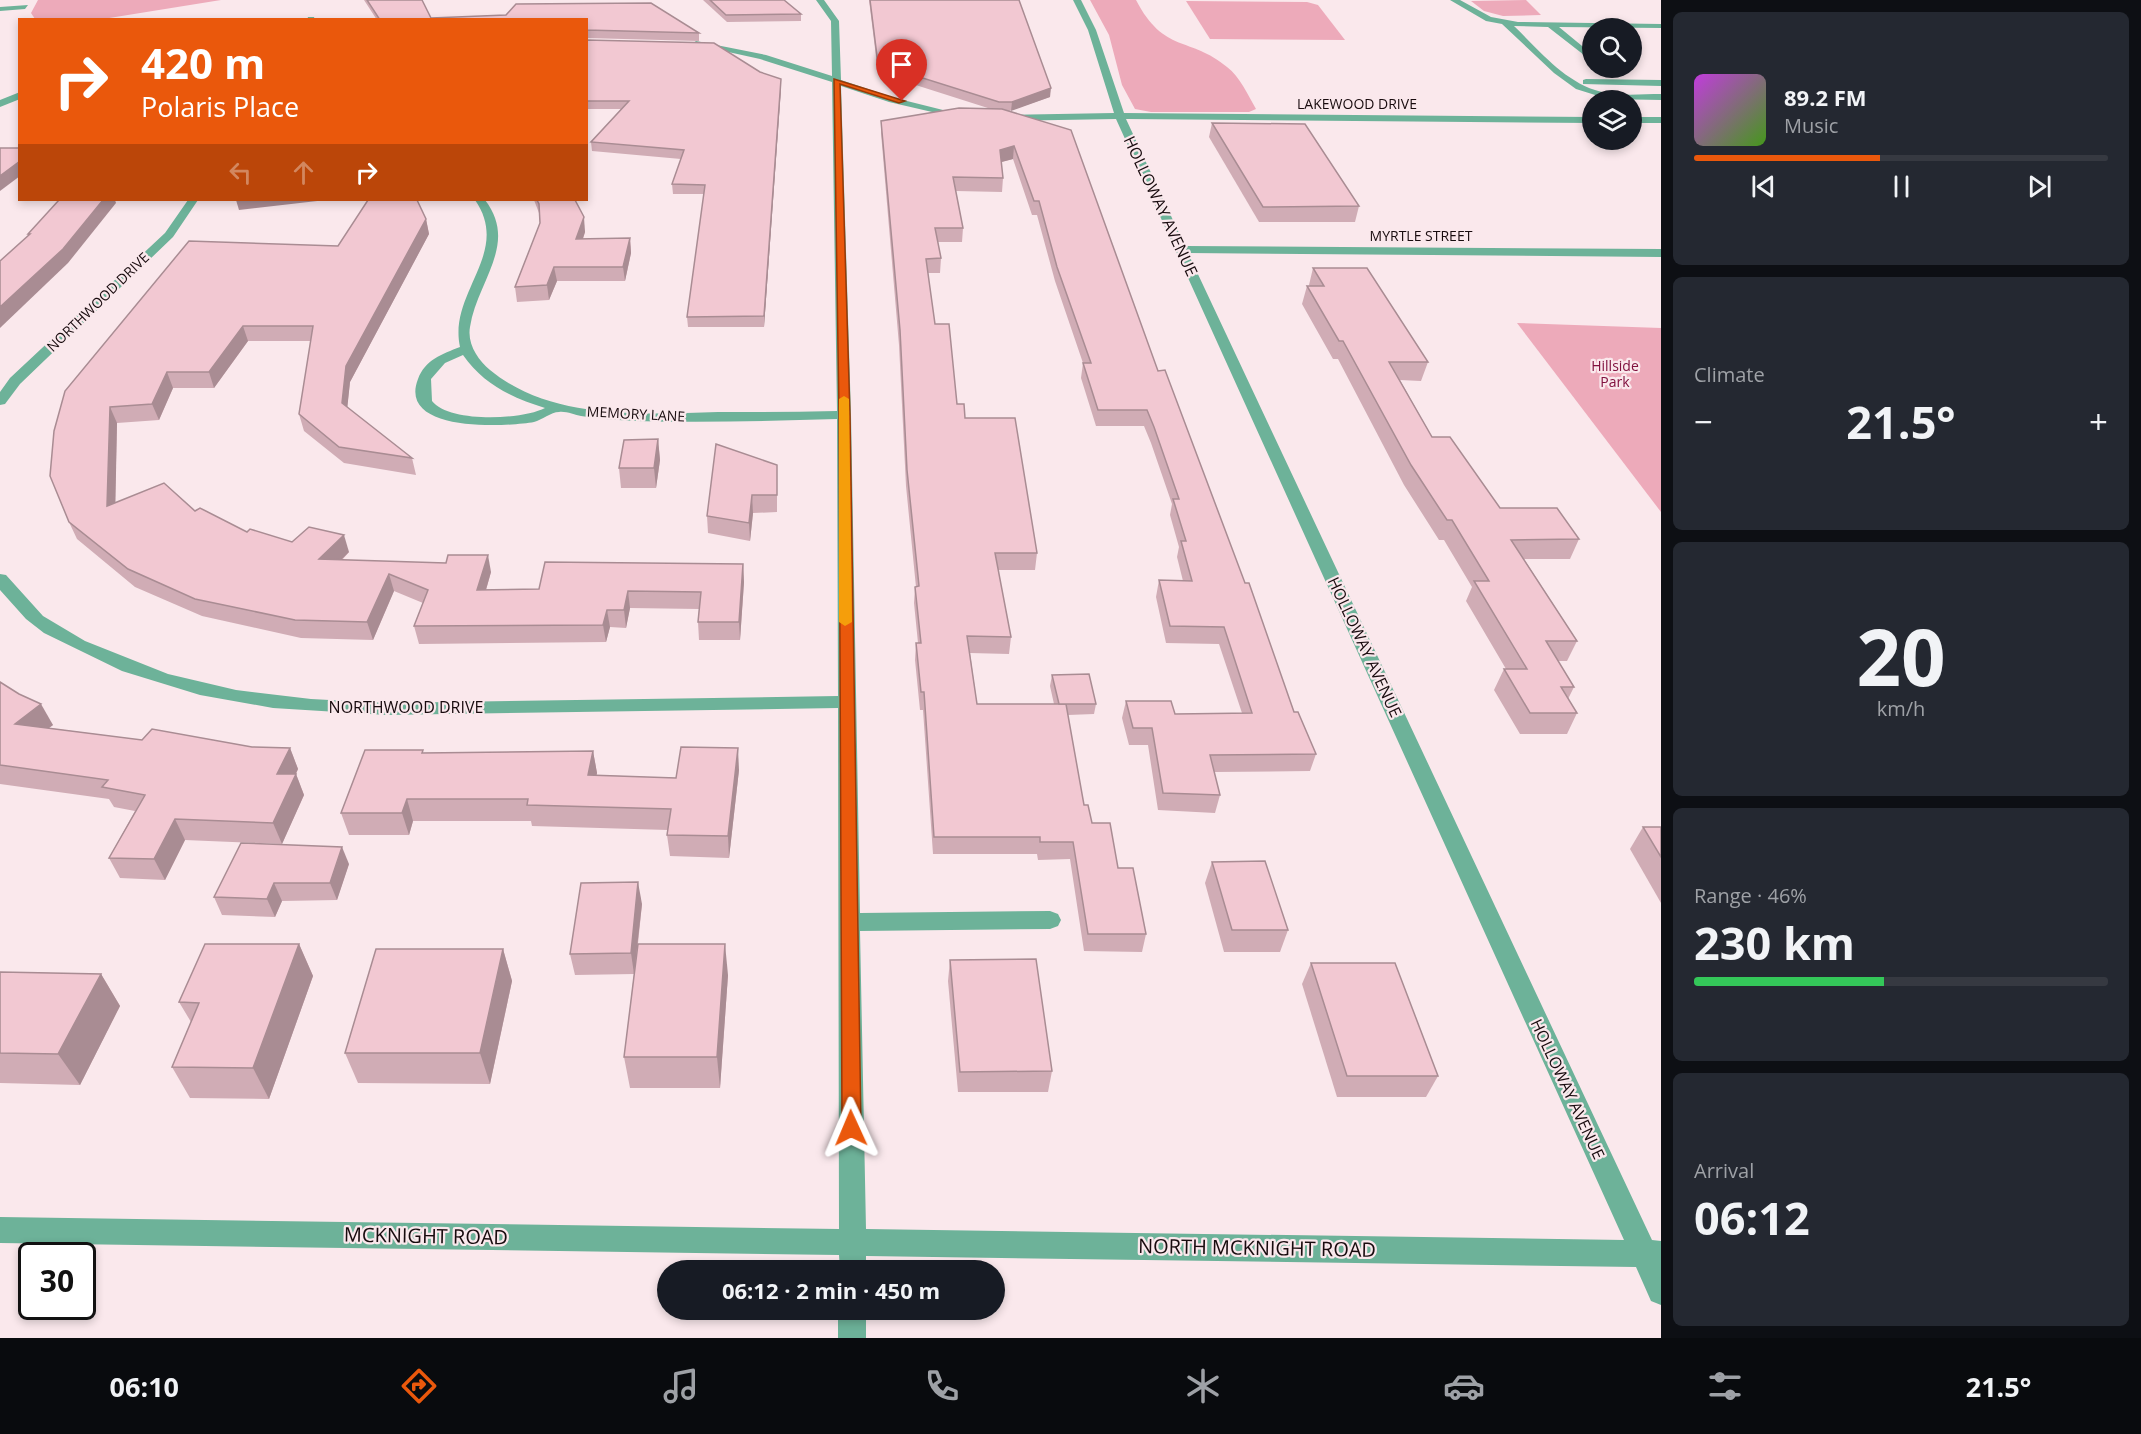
<!DOCTYPE html>
<meta charset="utf-8">
<style>
:root{--surface:#171b24;--page:#242831;--text:#f1f3f6;--muted:#9ea1a6;--line:#363941;--accent:#ea580c}
body{margin:0;font-family:"Open Sans",sans-serif;background:var(--page);color:var(--text);height:100vh;display:flex;flex-direction:column;font-size:22px;white-space:nowrap}
*{box-sizing:border-box;margin:0}
p{font-size:20px;color:var(--muted)}
.icon{flex:none;width:33px;height:33px;fill:none;stroke:currentColor;stroke-width:2;stroke-linecap:round;stroke-linejoin:round}
.map{position:relative;flex:1;overflow:hidden}
.side{display:flex;flex-direction:column;gap:12px;padding:12px;background:#0d0f14;width:480px}
.side>*{flex:none}
.banner{position:absolute;left:18px;top:18px;width:570px;height:183px;border-radius:0px;box-shadow:0 3px 9px #0003;background:#ea580c;color:#fff;overflow:hidden}
.buttons{position:absolute;left:1582px;top:18px;display:grid;gap:12px}
.buttons a{display:grid;place-items:center;width:60px;height:60px;border-radius:50%;background:var(--surface);box-shadow:0 3px 9px #0003;font-size:30px}
.speed{position:absolute;left:18px;top:1242px;display:flex;gap:12px;font-size:30px;font-weight:700;text-align:center}
.speed>*{display:grid;place-content:center;width:78px;height:78px;border-radius:50%;background:var(--surface);box-shadow:0 3px 9px #0003;line-height:1}
.speed .limit{border:3px solid #111;border-radius:9px;background:#fff;color:#111}
.pin{position:absolute;display:grid;place-items:center;width:51px;height:51px;color:#fff;margin:-62px -26px;border-radius:50% 50% 50% 0;rotate:-45deg;box-shadow:0 0 6px #0007}
.pin .icon{rotate:45deg}
.me{position:absolute;width:66px;margin:-33px;rotate:359deg;stroke-linejoin:round;filter:drop-shadow(0 0 4px #0008)}
.turn{display:flex;align-items:center;gap:21px;height:126px;padding:0 24px;font-size:27px}
.turn .icon{width:78px;height:78px;stroke-width:2.5}
.turn b{display:block;font-size:42px;line-height:51px}
.lanes{display:flex;align-items:center;height:57px;padding:0 24px;background:#0003;justify-content:center;gap:30px;direction:ltr}
.lanes .off{opacity:.35}
.big{font-size:45px;font-weight:700;line-height:1.1}
.side .widget{flex:1;display:flex;flex-direction:column;justify-content:center;gap:9px;min-width:0;padding:0 21px;border-radius:9px;background:var(--page)}
.side .dial{align-items:center;gap:0}
.dial b{font-size:78px;line-height:1}
.song{display:flex;align-items:center;gap:18px}
.cover{width:72px;height:72px;border-radius:9px;background:linear-gradient(135deg,hsl(290 70% 55%),hsl(100 70% 35%))}
.played{height:6px;border-radius:3px;background:linear-gradient(90deg,var(--accent) 45%,var(--line) 45%)}
.keys{display:flex;justify-content:space-around;direction:ltr}
.heat{display:flex;justify-content:space-between;align-items:center;font-size:33px;direction:ltr}
.charge{height:9px;border-radius:4px;background:linear-gradient(90deg,#34c759 46%,var(--line) 0)}
.trip{position:absolute;left:657px;top:1260px;width:348px;height:60px;border-radius:30px;background:var(--surface);box-shadow:0 3px 9px #0003;font-weight:700;line-height:60px;text-align:center}
.tabs{display:flex;height:96px;justify-content:space-around;align-items:center;background:#090b0e;color:var(--muted)}
.tabs .icon{width:42px;height:42px}
.tabs .on{color:var(--accent)}
.tabs b{font-size:27px;color:var(--text)}
main{display:flex;flex:1;min-height:0}
.map>svg:first-child{display:block}
.green{fill:#edaaba}
.lines{fill:none;stroke-linecap:round;stroke-linejoin:round}
.minor{fill:#6db299;fill-rule:evenodd}
.wall{fill:#d0acb5}
.shaded-wall{fill:#a98c93}
.building{fill:#f2c8d2;stroke:#a98c93;stroke-width:1.5}
.route{fill:#ea580c;stroke:#983908;stroke-width:1.5}
.slow{fill:#f59e0b}
.labels{text-anchor:middle;stroke-width:4.5;stroke-linejoin:round;paint-order:stroke}
.far-street-label{font-size:14px;fill:#180b0e;stroke:#fae8ec}
.far-park-label{font-size:14px;fill:#81113f;stroke:#fae8ec}
.street-label{font-size:16px;fill:#180b0e;stroke:#fae8ec}
.near-street-label{font-size:20px;fill:#180b0e;stroke:#fae8ec}
</style>
<main>
<div class="map">
<svg width="1661" height="1338" viewBox="0 0 1661 1338">
<rect width="100%" height="100%" fill="#fae8ec"/>
<g class="green">
<path d="M38,0H221L103,19H35L31,13Z"/>
<path d="M1090,0H1136C1164,54 1190,36 1227,67C1240,77 1248,95 1256,109L1249,112H1151L1135,109L1122,85L1109,35Z"/>
<path d="M1526,0L1541,15L1503,16L1484,11L1471,1Z"/>
<path d="M1186,1L1307,2L1318,5L1345,40L1210,39Z"/>
<path d="M1517,323L1661,328V512Z"/>
</g>
<g class="lines">
<g class="minor">
<path d="M816,0H824L839,21L841,80L895,98L963,115L958,118L889,102L841,86L851,415L860,913L1050,911L1058,914L1061,920L1058,926L1050,929L860,931L866,1229L1624,1240L1116,119L1007,121L1002,118L1007,115L1114,113L1088,30L1073,0H1081L1096,30L1124,113L1593,117V123L1126,119L1185,246L1661,249V257L1188,253L1652,1240L1661,1241V1305L1651,1301L1636,1267L866,1256V1270H840L839,1255L0,1243V1217L839,1229L838,708L386,715L273,708L200,695L122,671L44,633L26,619L0,590V574L6,575L43,616L85,641L168,674L236,690L311,699L386,703L838,696L837,419C770,421 703,423 636,421C618,420 599,419 581,416C575,415 566,411 559,412C551,412 542,420 534,422C506,427 397,433 418,379C425,360 442,354 460,347C448,292 512,253 475,200H485C519,244 477,281 470,327C467,344 478,360 490,370C552,421 644,414 718,412C758,412 797,412 837,411L832,82L760,59L692,44L696,41L766,55L832,76L831,21ZM463,355C483,384 512,398 545,408C522,420 449,423 432,401L431,379L445,363Z"/>
<path d="M1450,0H1460L1491,17L1518,22L1661,24V28L1559,27L1593,55V62L1548,27L1514,26C1538,49 1562,79 1595,90C1615,97 1640,94 1661,94V100L1608,99L1576,89L1554,73L1502,24L1486,21Z"/>
<path d="M28,5L25,9L0,11V7Z"/>
<path d="M308,17H314L315,20H307Z"/>
<path d="M1586,79L1661,80V86L1583,84V80Z"/>
<path d="M20,92V99L0,107V100Z"/>
<rect x="1632" y="117" width="29" height="6"/>
<path d="M188,200H198L173,237L20,384L5,404L0,405V392L10,378L165,233Z"/>
<rect x="838" y="1310" width="28" height="28"/>
</g>
</g>
<g class="wall">
<path d="M364,0H422L431,18L506,15L516,4L651,3L699,33V41L586,38V20H377Z"/>
<path d="M703,0H784L801,14V21L727,22Z"/>
<path d="M869,0H1019L1050,97L1009,111L1158,371L1245,583L1294,712L1316,754L1310,771L1214,772L1220,795L1215,813L1158,810L1148,745H1129L1122,718L1126,701L1175,714L1242,713L1219,644L1166,643L1156,597L1159,580L1183,581L1177,557L1179,547L1170,515L1172,504L1151,443L1144,426H1096L1081,378L1083,363L1055,281L1037,215H1032L1013,159L1001,162L1003,178L1002,192L956,191L963,228L962,242H938L941,258L940,273H928L935,324L957,404L1037,553L1035,570H998L1011,637L1009,654L970,653L977,704H1054L1050,686L1052,675L1096,704L1094,714L1068,715L1084,805L1092,823L1118,868L1146,934L1142,952L1084,951L1070,859L1038,860L1037,854H933L923,710H920L915,660L916,643H918L914,603L915,587H916L906,486L899,345L881,133V121L991,109L878,73Z"/>
<path d="M586,40L781,88L764,327H688L687,317L704,194H673L672,184L681,159L592,151L591,142L621,109H586Z"/>
<path d="M1212,123L1359,206L1355,222H1259L1209,137Z"/>
<path d="M534,200H575L585,232L583,239L630,238L631,253L625,281H557L549,300L517,302L515,287L540,223L539,213Z"/>
<path d="M426,219L429,234L350,382L347,408L412,458L416,475L344,463L304,431L299,414L311,341H248L214,388H173L159,420L117,423L115,503L195,511L247,532L292,542L349,552L342,560L491,572L486,590L539,589L743,564L744,582L740,640H699L698,622L699,609L630,608L626,628L610,627L606,642L419,644L414,626L423,603L394,591L373,640L301,638L202,616L135,587L77,539L69,522L54,431L338,246Z"/>
<path d="M1313,268L1428,362L1421,381L1400,380L1432,437L1500,508L1579,539L1570,559H1524L1577,641L1567,661H1558L1574,687L1568,699L1577,713L1567,734H1520L1494,690L1504,669H1506L1466,601L1472,587L1444,540H1439L1404,485L1338,359H1333L1302,304L1307,286H1310L1309,285Z"/>
<path d="M658,439L660,460L656,488H621L619,468Z"/>
<path d="M777,465V512L753,513L750,541L708,533L707,516Z"/>
<path d="M0,682L53,725L49,728L142,740L252,747L290,748L298,769L296,774L304,795L282,844L185,840L165,880L120,878L109,858L135,811L114,807L109,799L0,784Z"/>
<path d="M593,751L597,773L596,775L676,778L739,770L729,858L670,856L667,835L668,830L532,826L531,821H413L409,835H349L341,813L424,753Z"/>
<path d="M1643,827H1661V903L1630,849Z"/>
<path d="M1212,862L1288,930L1280,952H1224L1205,883Z"/>
<path d="M349,864L337,900L282,901L275,917L222,915L214,897Z"/>
<path d="M642,904L635,973L728,975L720,1088H630L624,1057L634,974L575,975L570,954Z"/>
<path d="M299,944L313,976L269,1099L190,1098L172,1067L191,1022L179,1002Z"/>
<path d="M503,949L512,981L490,1084L358,1083L345,1053Z"/>
<path d="M950,960L1052,1071L1048,1092H958L948,981Z"/>
<path d="M1311,963L1438,1076L1426,1097H1337L1302,984Z"/>
<path d="M0,972L101,974L120,1006L80,1085L0,1083Z"/>
</g>
<g class="shaded-wall">
<path d="M781,79V88L764,327V316Z"/>
<path d="M1051,88L1050,97L1011,111L1012,102Z"/>
<path d="M1014,146L1013,159L998,163L1000,150Z"/>
<path d="M20,161V176L0,191V176Z"/>
<path d="M103,200H115L116,203L68,263L0,328V307Z"/>
<path d="M236,200H326L239,210Z"/>
<path d="M584,217L585,232L578,253L576,239Z"/>
<path d="M426,219L429,234L350,382L346,420L342,403L346,366Z"/>
<path d="M630,238L631,253L625,281L623,267Z"/>
<path d="M554,267L557,281L549,300L547,285Z"/>
<path d="M243,326L248,341L214,388L209,372Z"/>
<path d="M167,372L173,388L159,420L152,404Z"/>
<path d="M110,407L117,423L115,523L107,506Z"/>
<path d="M658,439L660,460L656,488L654,468Z"/>
<path d="M752,495L753,513L750,541L749,523Z"/>
<path d="M344,535L349,552L325,576L319,559Z"/>
<path d="M488,555L491,572L481,607L477,590Z"/>
<path d="M743,564L744,582L740,640L739,622Z"/>
<path d="M389,574L394,591L373,640L367,622Z"/>
<path d="M628,591L630,608L626,628L624,610Z"/>
<path d="M607,610L610,627L606,642L603,625Z"/>
<path d="M41,704L53,725L27,744L15,724Z"/>
<path d="M290,748L298,769L286,794L277,774Z"/>
<path d="M738,748L739,770L729,858L728,836Z"/>
<path d="M593,751L597,773L592,797L588,775Z"/>
<path d="M296,774L304,795L282,844L273,823Z"/>
<path d="M407,799L413,821L409,835L402,813Z"/>
<path d="M175,819L185,840L165,880L154,859Z"/>
<path d="M342,847L349,864L337,900L330,883Z"/>
<path d="M638,882L642,904L634,974L631,953Z"/>
<path d="M274,883L282,901L275,917L267,899Z"/>
<path d="M299,944L313,976L269,1099L253,1068Z"/>
<path d="M725,944L728,975L720,1088L717,1057Z"/>
<path d="M503,949L512,981L490,1084L480,1053Z"/>
<path d="M101,974L120,1006L80,1085L58,1054Z"/>
</g>
<g class="building">
<path d="M367,0H422L431,18L506,15L516,4L651,3L699,33L586,30V20H380Z"/>
<path d="M710,0H784L801,14L726,15Z"/>
<path d="M870,0H1019L1051,88L1012,102H999L878,64Z"/>
<path d="M586,40L714,43L760,72L781,79L764,316L687,317L705,185L672,184L684,150L591,142L629,101H586Z"/>
<path d="M959,108L1002,109L1071,130L1158,371L1165,370L1245,583H1249L1294,712H1298L1316,754L1210,755L1220,795L1163,793L1152,728H1133L1126,701H1171L1175,714L1252,713L1224,627L1170,626L1159,580L1192,581L1181,541H1186L1173,499H1179L1154,427L1147,410H1098L1083,363H1091L1057,267L1039,201H1034L1014,146L1000,150L1003,178L953,177L963,228H935L941,258L926,259L935,324H949L957,404H964L965,418H1015L1037,553H995L1011,637L967,636L977,704H1066L1084,805H1088L1092,823H1110L1118,868H1133L1146,934H1088L1073,842H1040V837H934L924,692H921L916,643H921L915,587L919,586L907,470L900,330L881,121Z"/>
<path d="M1212,123L1305,124L1359,206L1263,207Z"/>
<path d="M0,148H20V161L0,176Z"/>
<path d="M59,200H103L63,249L0,307V261L30,234H28Z"/>
<path d="M368,200H417L426,219L346,366L342,403L412,458L339,447L299,414L313,326H243L209,372H167L152,404L110,407L107,506L164,483L195,511L200,508L247,532L250,529L292,542L309,527L344,535L319,559L446,563L448,555H488L477,590L539,589L545,562L743,564L739,622H698L701,592L628,591L624,610H607L603,625L414,626L428,590L389,574L367,622L295,620L195,599L128,569L69,522L50,476L54,431L65,391L189,241L338,246Z"/>
<path d="M537,200H575L584,217L576,239L630,238L623,267H554L547,285L515,287L540,223L539,204Z"/>
<path d="M1313,268H1367L1428,362H1389L1432,437H1450L1500,508H1557L1579,539L1511,540L1577,641H1546L1574,687H1561L1577,713H1530L1504,669H1527L1474,581H1489L1452,520H1447L1411,465L1343,341H1339L1307,286H1324Z"/>
<path d="M658,439L654,468H619L624,440Z"/>
<path d="M716,444L777,465V495H752L749,523L707,516Z"/>
<path d="M1089,674L1096,704H1059L1052,675Z"/>
<path d="M0,682L19,694L41,704L15,724L142,740L152,729L252,747L290,748L277,774H296L273,823L175,819L154,859L109,858L145,795L102,787L108,780L0,765Z"/>
<path d="M681,747L738,748L728,836L667,835L671,809L527,805L528,799H407L402,813H341L365,750H423L422,753L593,751L588,775L676,778Z"/>
<path d="M1643,827H1661V857Z"/>
<path d="M241,843L342,847L330,883H274L267,899L214,897Z"/>
<path d="M1265,861L1288,930H1232L1212,862Z"/>
<path d="M638,882L631,953L570,954L581,883Z"/>
<path d="M205,944H299L253,1068L172,1067L199,1003L179,1002Z"/>
<path d="M638,944H725L717,1057H624Z"/>
<path d="M376,949H503L480,1053H345Z"/>
<path d="M1036,959L1052,1071L960,1072L950,960Z"/>
<path d="M1311,963H1395L1438,1076H1347Z"/>
<path d="M0,972L101,974L58,1054L0,1053Z"/>
</g>
<path class="route" d="M834,79L905,101L899,103L840,84L850,415L861,1128L858,1134L851,1137L845,1134L842,1128L839,415Z"/>
<path class="slow" d="M844,396L849,399L852,622L845,626L839,622V399Z"/>
<g class="labels">
<g class="far-street-label">
<text x="1357" y="109">LAKEWOOD DRIVE</text>
<text x="1421" y="241">MYRTLE STREET</text>
<text transform="translate(98 302) rotate(-44)" y="5">NORTHWOOD DRIVE</text>
<text transform="translate(636 414) rotate(3)" y="5">MEMORY LANE</text>
</g>
<g class="far-park-label">
<text x="1615" y="371">Hillside<tspan x="1615" dy="16">Park</tspan></text>
</g>
<g class="street-label">
<text transform="translate(1161 206) rotate(65)" y="6">HOLLOWAY AVENUE</text>
<text transform="translate(1365 647) rotate(65)" y="6">HOLLOWAY AVENUE</text>
<text x="406" y="713">NORTHWOOD DRIVE</text>
<text transform="translate(1568 1089) rotate(65)" y="6">HOLLOWAY AVENUE</text>
</g>
<g class="near-street-label">
<text transform="translate(426 1236) rotate(1)" y="7">MCKNIGHT ROAD</text>
<text transform="translate(1257 1248) rotate(1)" y="7">NORTH MCKNIGHT ROAD</text>
</g>
</g>
</svg>
<div class="buttons">
<a><svg class="icon" aria-label="search" viewBox="0 0 24 24"><circle cx="10" cy="10" r="6"/><path d="M15 15l6 6"/></svg></a>
<a><svg class="icon" aria-label="layers" viewBox="0 0 24 24"><path d="M12 4l9 5-9 5-9-5zM3 14l9 5 9-5"/></svg></a>
</div>
<div class="speed"><div class="limit">30</div></div>
<div class="pin" style="left:902px;top:101px;background:#d93025"><svg class="icon" aria-label="arrive" viewBox="0 0 24 24"><path d="M6 21V4h12l-3 4 3 4H6"/></svg></div>
<svg class="me" style="left:851px;top:1128px" viewBox="-20 -20 40 40"><path d="M0-17L14 15 0 8-14 15z" fill="#ea580c" stroke="#fff" stroke-width="4"/></svg>
<div class="trip">06:12 · 2 min · 450 m</div>
<div class="banner">
<div class="turn"><svg class="icon" aria-label="right" viewBox="0 0 24 24"><path d="M7 20v-9h11M14 6l5 5-5 5"/></svg><div><b>420 m</b>Polaris Place</div></div>
<div class="lanes"><svg class="icon off" aria-label="left" viewBox="0 0 24 24"><path d="M17 20v-9H6M10 6l-5 5 5 5"/></svg><svg class="icon off" aria-label="ahead" viewBox="0 0 24 24"><path d="M12 20V5M6 11l6-6 6 6"/></svg><svg class="icon" aria-label="right" viewBox="0 0 24 24"><path d="M7 20v-9h11M14 6l5 5-5 5"/></svg></div>
</div>
</div>
<section class="side">
<div class="widget">
<div class="song"><i class="cover"></i><div><b>89.2 FM</b><p>Music</p></div></div>
<div class="played"></div>
<div class="keys"><svg class="icon" aria-label="previous" viewBox="0 0 24 24"><path d="M18 5L8 12l10 7zM5 5v14"/></svg><svg class="icon" aria-label="pause" viewBox="0 0 24 24"><path d="M8 5v14M16 5v14"/></svg><svg class="icon" aria-label="next" viewBox="0 0 24 24"><path d="M6 5l10 7-10 7zM19 5v14"/></svg></div>
</div>
<div class="widget"><p>Climate</p>
<div class="heat"><a>−</a><b class="big">21.5°</b><a>+</a></div>
</div>
<div class="widget dial"><b>20</b><p>km/h</p></div>
<div class="widget"><p>Range · 46%</p><b class="big">230 km</b><div class="charge"></div></div>
<div class="widget"><p>Arrival</p><b class="big">06:12</b></div>
</section>
</main>
<nav class="tabs">
<b>06:10</b>
<svg class="icon on" aria-label="directions" viewBox="0 0 24 24"><path d="M12 3l9 9-9 9-9-9zM9 14v-3h6M13 9l2 2-2 2"/></svg>
<svg class="icon" aria-label="music" viewBox="0 0 24 24"><path d="M9 18V5l10-2v13"/><circle cx="6" cy="18" r="3"/><circle cx="16" cy="16" r="3"/></svg>
<svg class="icon" aria-label="phone" viewBox="0 0 24 24"><path d="M5 4h4l2 5-3 2q2 4 5 5l2-3 5 2v4C11 20 4 13 5 4z"/></svg>
<svg class="icon" aria-label="climate" viewBox="0 0 24 24"><path d="M12 3v18M4 7l16 10M4 17L20 7"/></svg>
<svg class="icon" aria-label="car" viewBox="0 0 24 24"><path d="M5 17H2v-5l4-1 3-4h7l3 4 3 1v5h-3M9 17h6M6 11h13"/><circle cx="7" cy="17" r="2"/><circle cx="17" cy="17" r="2"/></svg>
<svg class="icon" aria-label="filters" viewBox="0 0 24 24"><path d="M4 7h16M4 17h16"/><circle cx="9" cy="7" r="2"/><circle cx="15" cy="17" r="2"/></svg>
<b>21.5°</b>
</nav>
